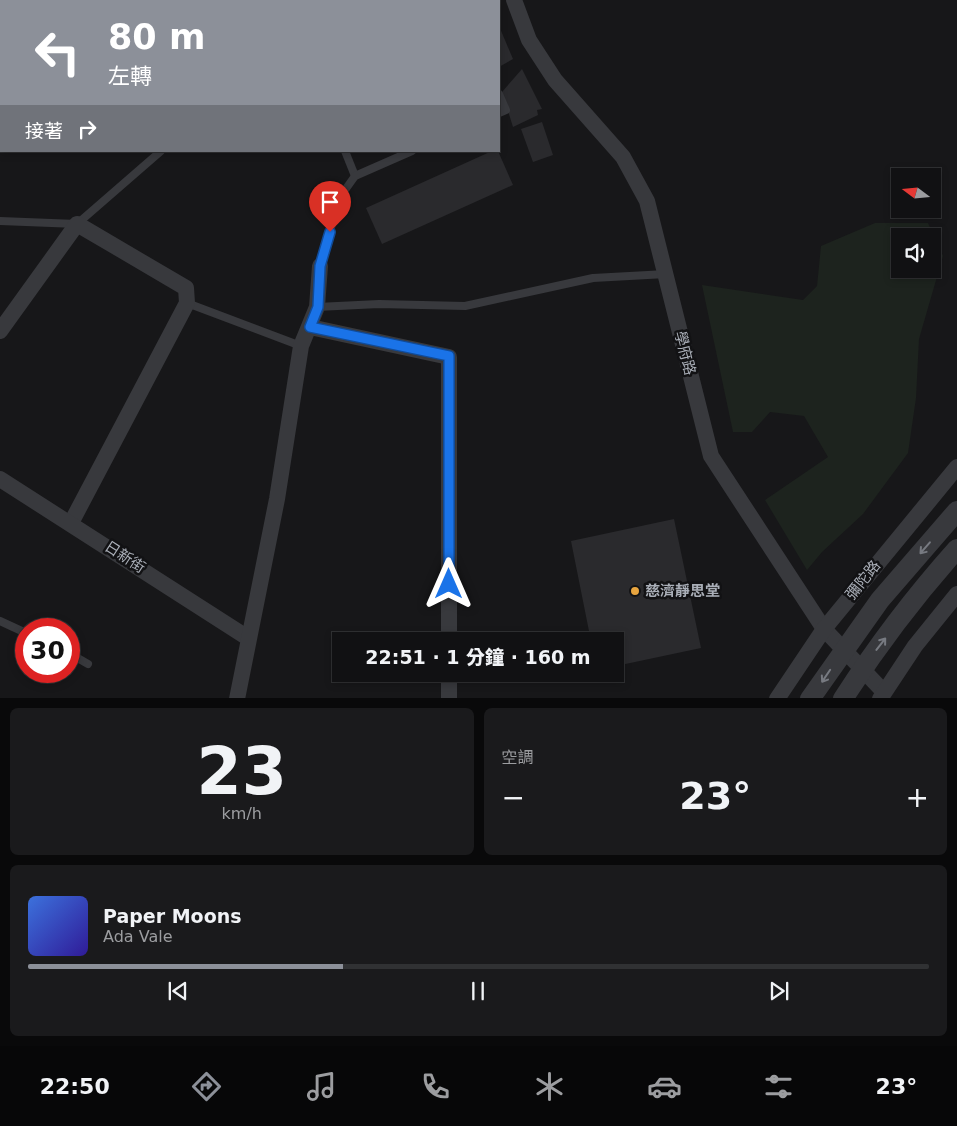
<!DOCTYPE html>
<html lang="zh-TW">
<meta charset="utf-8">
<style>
:root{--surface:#111113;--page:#1a1a1c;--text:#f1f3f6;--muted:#9c9da0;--line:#303133;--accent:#8c9099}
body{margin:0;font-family:"DejaVu Sans","Noto Sans TC",sans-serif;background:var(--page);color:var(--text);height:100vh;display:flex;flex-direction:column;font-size:19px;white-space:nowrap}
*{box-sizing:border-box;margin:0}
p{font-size:16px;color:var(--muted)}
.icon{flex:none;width:28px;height:28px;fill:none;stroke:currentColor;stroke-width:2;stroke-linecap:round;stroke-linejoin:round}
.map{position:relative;height:698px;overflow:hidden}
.details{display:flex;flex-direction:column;gap:10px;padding:10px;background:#09090a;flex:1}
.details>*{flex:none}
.banner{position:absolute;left:0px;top:0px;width:500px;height:152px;box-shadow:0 2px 8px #0003,0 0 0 1px var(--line);background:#8c9099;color:#fff;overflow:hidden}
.needle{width:32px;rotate:286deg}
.buttons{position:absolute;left:891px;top:168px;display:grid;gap:10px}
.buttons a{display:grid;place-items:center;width:50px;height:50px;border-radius:0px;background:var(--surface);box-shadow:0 2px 8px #0003,0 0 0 1px var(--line);font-size:25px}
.speed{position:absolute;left:15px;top:618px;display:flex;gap:10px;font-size:25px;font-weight:700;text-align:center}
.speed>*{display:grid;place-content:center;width:65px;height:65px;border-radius:50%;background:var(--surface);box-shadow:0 2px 8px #0003,0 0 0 1px var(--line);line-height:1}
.speed .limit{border:8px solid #d22;background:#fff;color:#111}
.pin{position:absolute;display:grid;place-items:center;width:42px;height:42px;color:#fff;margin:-51px -21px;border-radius:50% 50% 50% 0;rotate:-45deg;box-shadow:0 0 5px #0007}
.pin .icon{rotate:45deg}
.me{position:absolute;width:55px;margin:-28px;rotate:0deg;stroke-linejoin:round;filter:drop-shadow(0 0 4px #0008)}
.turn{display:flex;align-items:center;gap:18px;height:105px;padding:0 25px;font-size:22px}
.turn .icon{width:65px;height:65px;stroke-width:2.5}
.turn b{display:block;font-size:35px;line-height:42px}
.then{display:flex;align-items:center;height:48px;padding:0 25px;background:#0003;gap:10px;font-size:19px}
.big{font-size:38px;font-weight:800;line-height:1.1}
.details .card{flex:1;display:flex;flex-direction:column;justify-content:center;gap:8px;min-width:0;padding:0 18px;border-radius:8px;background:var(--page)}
.details .dial{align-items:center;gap:0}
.dial b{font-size:65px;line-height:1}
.song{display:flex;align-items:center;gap:15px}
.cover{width:60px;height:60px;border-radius:8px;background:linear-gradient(135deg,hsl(220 70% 55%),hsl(250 70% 35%))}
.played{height:5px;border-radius:2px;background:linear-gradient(90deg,var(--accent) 35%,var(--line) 35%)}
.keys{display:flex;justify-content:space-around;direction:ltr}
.heat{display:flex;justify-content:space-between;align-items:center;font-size:28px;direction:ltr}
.details .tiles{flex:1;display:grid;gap:10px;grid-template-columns:1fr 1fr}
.card:last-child{grid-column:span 2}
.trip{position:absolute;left:332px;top:632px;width:292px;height:50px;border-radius:0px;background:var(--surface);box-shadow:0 2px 8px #0003,0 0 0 1px var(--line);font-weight:800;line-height:50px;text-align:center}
.dock{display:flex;height:80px;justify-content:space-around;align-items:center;background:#070708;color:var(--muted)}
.dock .icon{width:35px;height:35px}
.dock .active{color:var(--accent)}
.dock b{font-size:22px;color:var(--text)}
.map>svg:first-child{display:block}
.green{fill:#1d231e;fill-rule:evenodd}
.building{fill:#2a2a2d}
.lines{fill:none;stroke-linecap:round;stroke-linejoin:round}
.service{stroke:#38393d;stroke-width:8}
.minor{stroke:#38393d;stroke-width:16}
.tertiary{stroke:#38393d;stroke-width:20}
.oneway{stroke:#777a81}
.route-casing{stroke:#114b97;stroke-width:12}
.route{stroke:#1a73e8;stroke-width:9}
.poi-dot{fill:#e8a53f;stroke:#121214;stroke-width:2}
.labels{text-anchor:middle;stroke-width:5;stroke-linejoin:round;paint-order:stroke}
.street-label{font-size:15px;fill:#aaafb8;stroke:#121214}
.poi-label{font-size:15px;font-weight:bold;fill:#aaafb8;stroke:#121214;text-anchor:start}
</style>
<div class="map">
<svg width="957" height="699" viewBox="0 0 957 699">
<rect width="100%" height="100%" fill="#171719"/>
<g class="green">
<path d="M0,0H19L1,1L0,62Z"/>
<path d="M875,223H928L943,256L919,339L916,398L908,453L863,514L822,552L807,570L765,500L828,457L804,416L770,412L752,432H733L702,285L803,300L817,286L821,246ZM932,236V269H900V236Z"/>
</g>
<g class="building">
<path d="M499,26L513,59L499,67Z"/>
<path d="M522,69L542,109L537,110L538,115L513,127L502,92Z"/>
<path d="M542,122L553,155L533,162L521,129Z"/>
<path d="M492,151H498L513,185L382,244L366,208Z"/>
<path d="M674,519L701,648L616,666V641H591L571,541Z"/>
</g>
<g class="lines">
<g class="service">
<path d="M170,0V1"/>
<path d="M282,0L283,1"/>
<path d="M458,0L459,1"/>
<path d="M499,94L506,110L499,113"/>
<path d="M345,151L355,176"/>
<path d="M0,221L77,224L161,151"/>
<path d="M320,266L340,197L355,176L412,151"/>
<path d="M187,303L301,346"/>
<path d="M317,307L379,304L465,306L593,278L666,274"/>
<path d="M0,621L26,633"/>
<path d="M69,653L88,664"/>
</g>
<g class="minor">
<path d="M514,0L529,40L555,80L623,157L647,201L711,456L824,629L884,692"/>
<path d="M310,327L449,357V641"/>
<path d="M0,331L77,224L186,288L187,303L71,523"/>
<path d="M0,479L248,638"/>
<path d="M449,674V699"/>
<path d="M237,699L277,499L301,346L317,307L320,266"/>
<path d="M777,699L824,629L957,467"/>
<path d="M880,699L915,646L957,594"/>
</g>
<g class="tertiary">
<path d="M810,699L880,600L957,511"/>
<path d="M843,699C877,646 915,596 957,549"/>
</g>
</g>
<defs><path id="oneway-shaft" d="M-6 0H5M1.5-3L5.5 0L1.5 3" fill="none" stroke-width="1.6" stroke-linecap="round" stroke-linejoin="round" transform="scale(1.25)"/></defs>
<g class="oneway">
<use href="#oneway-shaft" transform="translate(925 548) rotate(131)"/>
<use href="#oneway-shaft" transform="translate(881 644) rotate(-52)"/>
<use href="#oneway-shaft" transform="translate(826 676) rotate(124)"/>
</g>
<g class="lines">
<g class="route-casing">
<path id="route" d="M330,232L320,266L318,307L310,327L449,356V584"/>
</g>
<use href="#route" class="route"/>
</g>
<circle class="poi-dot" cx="635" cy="591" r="5"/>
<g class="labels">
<g class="street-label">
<text transform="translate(685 353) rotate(76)" y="5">學府路</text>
<text transform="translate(125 557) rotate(33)" y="5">日新街</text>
<text transform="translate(863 580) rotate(-51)" y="5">彌陀路</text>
</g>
<g class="poi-label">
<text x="645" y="596">慈濟靜思堂</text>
</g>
</g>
</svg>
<div class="buttons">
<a><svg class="needle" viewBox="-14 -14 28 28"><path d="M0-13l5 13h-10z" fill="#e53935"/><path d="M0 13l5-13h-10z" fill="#9c9da0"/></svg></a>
<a><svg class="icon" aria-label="sound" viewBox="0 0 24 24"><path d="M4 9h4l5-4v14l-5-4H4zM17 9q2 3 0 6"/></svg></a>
</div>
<div class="speed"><div class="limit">30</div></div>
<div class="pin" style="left:330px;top:232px;background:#d93025"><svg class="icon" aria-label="arrive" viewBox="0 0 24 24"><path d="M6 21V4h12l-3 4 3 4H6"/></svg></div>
<svg class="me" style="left:449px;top:584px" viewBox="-20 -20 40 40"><path d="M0-17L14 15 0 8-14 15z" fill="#1a73e8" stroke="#fff" stroke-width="4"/></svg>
<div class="trip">22:51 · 1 分鐘 · 160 m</div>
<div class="banner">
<div class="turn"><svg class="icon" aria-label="left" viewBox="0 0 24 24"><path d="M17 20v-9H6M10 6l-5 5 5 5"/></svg><div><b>80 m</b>左轉</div></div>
<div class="then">接著<svg class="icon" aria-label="right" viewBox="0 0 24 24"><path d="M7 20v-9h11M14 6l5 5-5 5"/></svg></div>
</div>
</div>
<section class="details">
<div class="tiles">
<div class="card dial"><b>23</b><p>km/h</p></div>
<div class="card"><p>空調</p>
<div class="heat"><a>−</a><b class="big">23°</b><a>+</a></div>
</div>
<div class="card">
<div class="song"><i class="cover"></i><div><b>Paper Moons</b><p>Ada Vale</p></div></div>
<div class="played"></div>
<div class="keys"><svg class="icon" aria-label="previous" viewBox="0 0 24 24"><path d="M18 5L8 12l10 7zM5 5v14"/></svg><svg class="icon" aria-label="pause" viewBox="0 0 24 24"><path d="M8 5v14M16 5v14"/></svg><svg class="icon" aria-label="next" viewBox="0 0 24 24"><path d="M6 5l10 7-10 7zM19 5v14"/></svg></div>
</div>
</div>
</section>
<nav class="dock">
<b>22:50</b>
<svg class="icon active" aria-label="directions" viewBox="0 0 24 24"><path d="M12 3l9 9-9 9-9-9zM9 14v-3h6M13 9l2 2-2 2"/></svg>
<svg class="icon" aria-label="music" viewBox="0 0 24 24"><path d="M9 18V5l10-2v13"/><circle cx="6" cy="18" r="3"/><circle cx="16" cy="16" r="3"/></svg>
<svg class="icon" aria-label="phone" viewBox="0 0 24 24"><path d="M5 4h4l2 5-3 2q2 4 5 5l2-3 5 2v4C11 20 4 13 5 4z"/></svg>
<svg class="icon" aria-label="climate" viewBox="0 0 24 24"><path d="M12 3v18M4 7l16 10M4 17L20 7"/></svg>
<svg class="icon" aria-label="car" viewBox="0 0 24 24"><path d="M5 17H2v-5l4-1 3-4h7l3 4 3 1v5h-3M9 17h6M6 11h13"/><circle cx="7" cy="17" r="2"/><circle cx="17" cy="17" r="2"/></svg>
<svg class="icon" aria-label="filters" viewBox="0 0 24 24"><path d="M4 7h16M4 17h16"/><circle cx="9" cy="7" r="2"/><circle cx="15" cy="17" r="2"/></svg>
<b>23°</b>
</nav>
